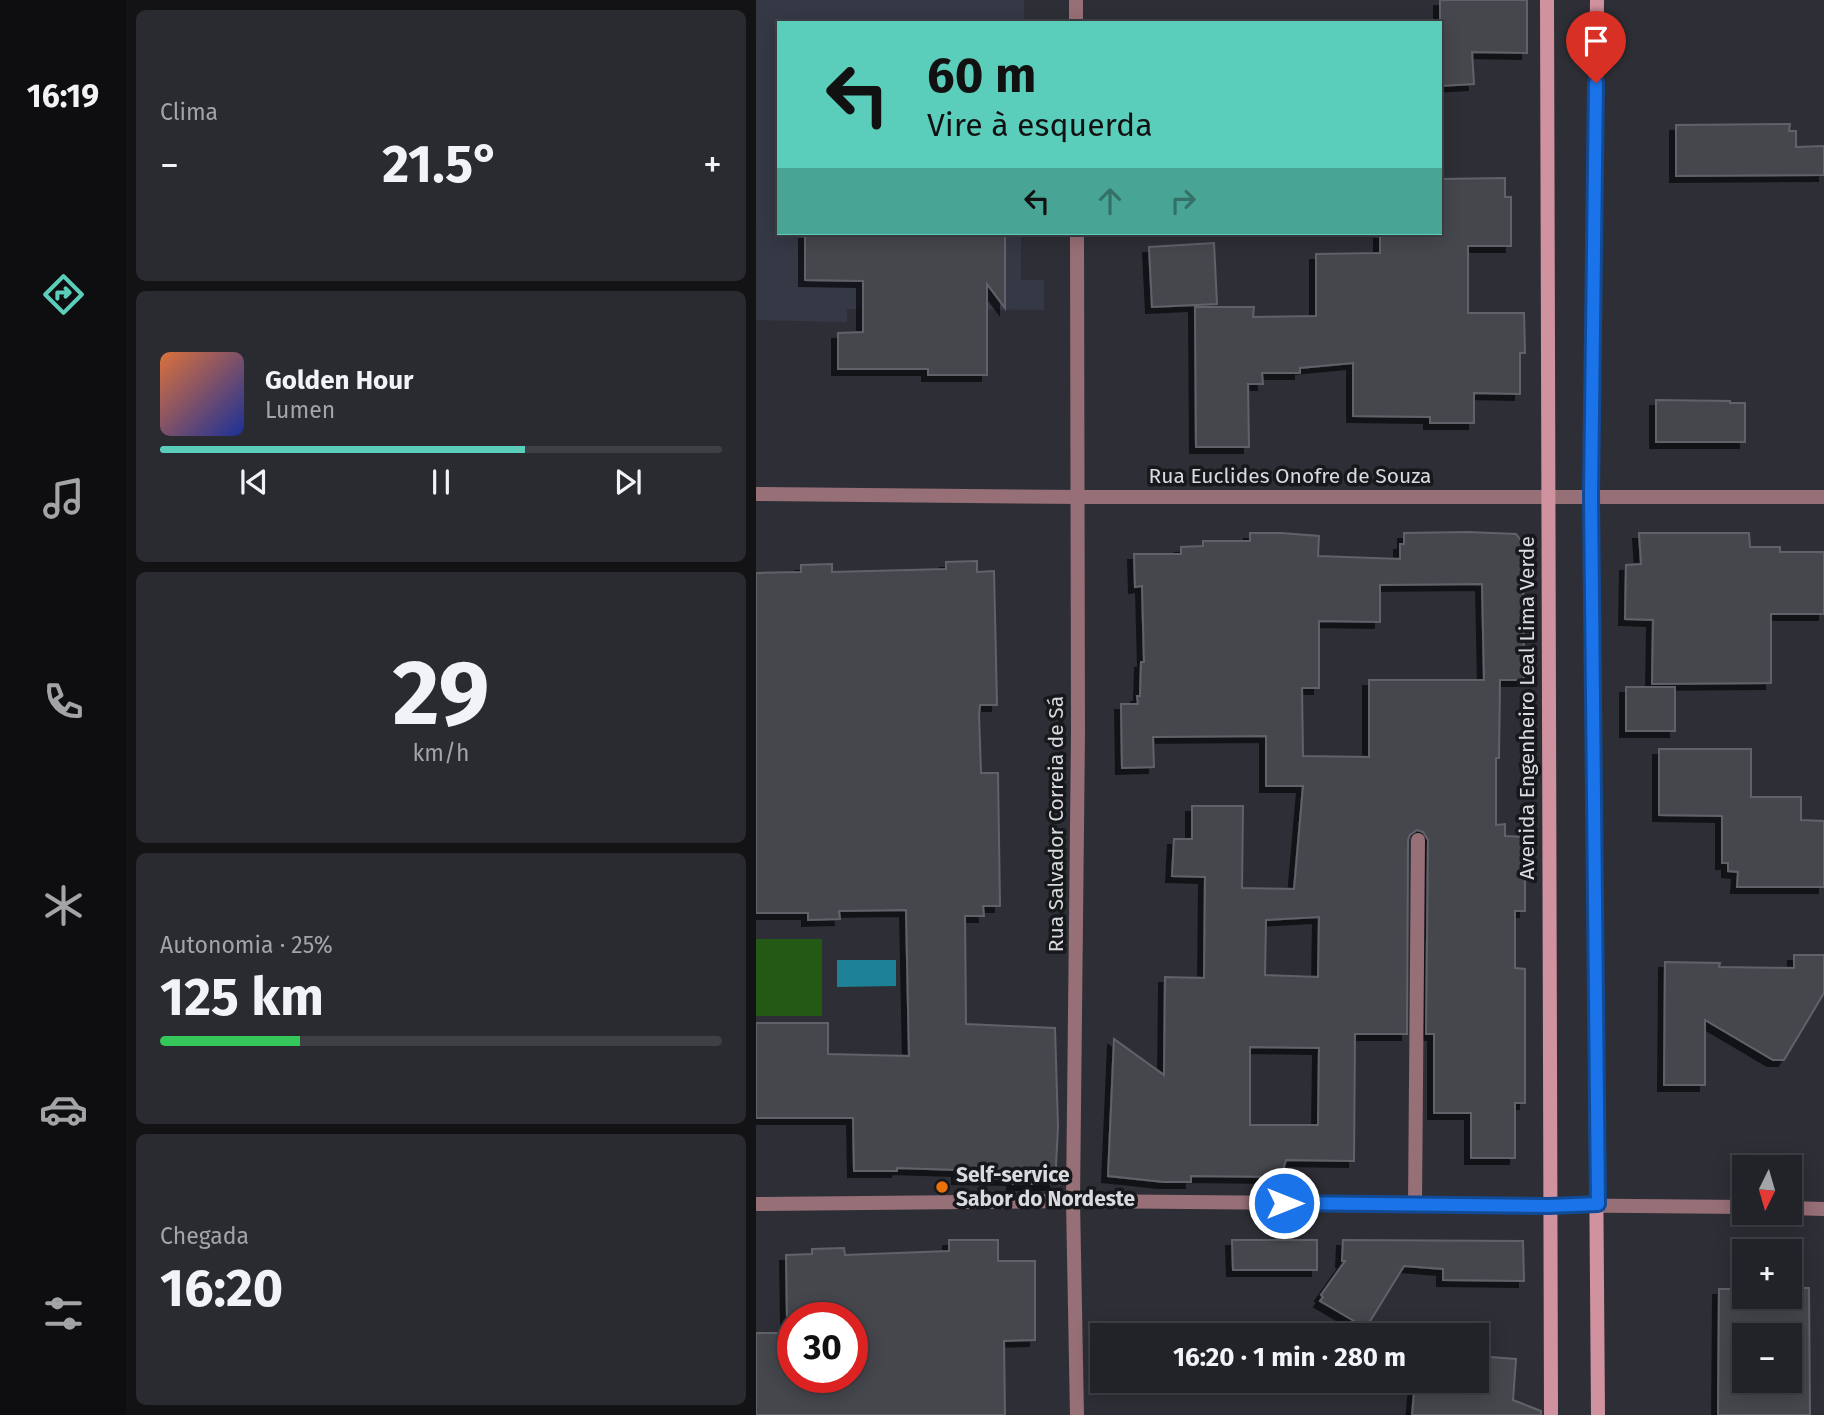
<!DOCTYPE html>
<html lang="pt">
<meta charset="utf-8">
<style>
:root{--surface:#222328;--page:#2a2b30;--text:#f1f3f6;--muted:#a2a4a8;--line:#3f4045;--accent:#5bcebb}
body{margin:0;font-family:"Fira Sans",sans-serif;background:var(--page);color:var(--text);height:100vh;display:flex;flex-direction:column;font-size:26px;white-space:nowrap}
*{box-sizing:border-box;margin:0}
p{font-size:23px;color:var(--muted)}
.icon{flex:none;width:38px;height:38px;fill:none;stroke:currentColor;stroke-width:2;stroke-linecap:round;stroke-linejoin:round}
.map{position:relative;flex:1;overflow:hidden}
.drawer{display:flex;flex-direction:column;gap:10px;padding:10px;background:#131316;width:630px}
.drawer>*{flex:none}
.guide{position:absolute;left:21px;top:21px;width:665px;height:214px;border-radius:0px;box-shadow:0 4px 18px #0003,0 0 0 2px var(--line);background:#5bcebb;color:#111;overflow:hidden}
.needle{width:46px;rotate:185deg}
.buttons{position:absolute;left:976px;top:1155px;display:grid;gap:14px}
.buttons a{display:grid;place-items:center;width:70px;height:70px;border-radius:0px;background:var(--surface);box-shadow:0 4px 18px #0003,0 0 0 2px var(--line);font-size:35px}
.speed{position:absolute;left:21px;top:1302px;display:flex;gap:14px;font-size:35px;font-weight:700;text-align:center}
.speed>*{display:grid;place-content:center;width:91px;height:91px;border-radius:50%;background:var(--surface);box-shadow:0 4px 18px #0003,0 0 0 2px var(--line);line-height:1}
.speed .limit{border:10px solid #d22;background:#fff;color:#111}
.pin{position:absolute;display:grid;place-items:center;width:60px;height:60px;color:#fff;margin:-72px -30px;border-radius:50% 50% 50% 0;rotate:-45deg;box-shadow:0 0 7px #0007}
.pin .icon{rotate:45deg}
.me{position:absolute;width:77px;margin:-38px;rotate:90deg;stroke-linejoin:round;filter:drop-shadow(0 0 5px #0008)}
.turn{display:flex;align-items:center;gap:24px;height:147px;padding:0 35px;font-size:32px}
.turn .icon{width:91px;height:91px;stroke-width:2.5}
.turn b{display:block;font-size:49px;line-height:60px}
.lanes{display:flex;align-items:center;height:66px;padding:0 35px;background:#0003;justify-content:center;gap:35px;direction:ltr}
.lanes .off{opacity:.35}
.big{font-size:52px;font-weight:700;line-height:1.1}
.drawer .widget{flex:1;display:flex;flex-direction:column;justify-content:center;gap:10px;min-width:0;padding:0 24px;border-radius:10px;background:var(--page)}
.drawer .dial{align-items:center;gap:0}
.dial b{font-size:91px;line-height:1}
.song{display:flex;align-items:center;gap:21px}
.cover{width:84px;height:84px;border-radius:10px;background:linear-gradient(135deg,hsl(20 70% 55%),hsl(230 70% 35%))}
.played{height:7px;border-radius:4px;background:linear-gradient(90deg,var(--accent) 65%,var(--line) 65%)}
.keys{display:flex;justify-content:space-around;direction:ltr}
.heat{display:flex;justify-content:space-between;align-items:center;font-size:38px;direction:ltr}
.charge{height:10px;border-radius:5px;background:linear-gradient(90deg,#34c759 25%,var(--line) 0)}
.trip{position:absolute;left:334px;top:1323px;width:399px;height:70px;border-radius:0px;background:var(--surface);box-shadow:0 4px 18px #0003,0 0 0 2px var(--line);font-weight:700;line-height:70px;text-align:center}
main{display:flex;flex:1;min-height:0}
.tabs{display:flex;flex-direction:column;width:126px;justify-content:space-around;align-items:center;background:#0e0e10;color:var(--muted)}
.tabs .icon{width:49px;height:49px}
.tabs .active{color:var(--accent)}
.tabs b{font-size:32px;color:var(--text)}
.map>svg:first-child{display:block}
.built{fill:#353845}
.green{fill:#235914}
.water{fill:#1d8296}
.building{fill:#45474e;stroke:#606269;stroke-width:2;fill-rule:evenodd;filter:url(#shadow)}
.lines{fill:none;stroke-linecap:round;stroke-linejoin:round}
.minor{stroke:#976f77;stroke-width:14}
.secondary{stroke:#d192a0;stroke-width:14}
.route-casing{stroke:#114b97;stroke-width:18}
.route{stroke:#1a73e8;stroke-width:12}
.food-dot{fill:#e8710a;stroke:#17181b;stroke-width:2.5}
.labels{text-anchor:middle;stroke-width:7;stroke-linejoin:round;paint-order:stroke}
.street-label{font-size:21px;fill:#d9dade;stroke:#17181b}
.poi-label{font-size:21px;font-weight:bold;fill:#d9dade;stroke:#17181b;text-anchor:start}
</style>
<main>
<nav class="tabs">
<b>16:19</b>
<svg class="icon active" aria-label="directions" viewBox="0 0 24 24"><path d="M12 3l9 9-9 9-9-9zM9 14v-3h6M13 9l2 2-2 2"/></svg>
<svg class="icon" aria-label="music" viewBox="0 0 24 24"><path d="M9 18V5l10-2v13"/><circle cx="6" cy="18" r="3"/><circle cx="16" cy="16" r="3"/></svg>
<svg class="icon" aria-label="phone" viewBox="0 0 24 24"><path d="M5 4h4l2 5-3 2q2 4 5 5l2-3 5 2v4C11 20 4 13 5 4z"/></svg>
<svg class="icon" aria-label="climate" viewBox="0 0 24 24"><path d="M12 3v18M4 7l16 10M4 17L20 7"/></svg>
<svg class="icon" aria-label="car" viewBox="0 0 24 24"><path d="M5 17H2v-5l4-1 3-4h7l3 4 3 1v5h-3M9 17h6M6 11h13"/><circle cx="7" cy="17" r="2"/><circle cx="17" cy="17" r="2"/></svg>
<svg class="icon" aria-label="filters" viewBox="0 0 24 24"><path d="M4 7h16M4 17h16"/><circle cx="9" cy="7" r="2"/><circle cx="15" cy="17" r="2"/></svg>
</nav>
<section class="drawer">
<div class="widget"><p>Clima</p>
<div class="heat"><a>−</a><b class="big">21.5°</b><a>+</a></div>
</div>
<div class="widget">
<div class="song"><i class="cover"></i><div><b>Golden Hour</b><p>Lumen</p></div></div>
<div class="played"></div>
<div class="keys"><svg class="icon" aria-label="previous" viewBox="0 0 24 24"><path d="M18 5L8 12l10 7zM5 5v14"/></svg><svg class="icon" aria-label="pause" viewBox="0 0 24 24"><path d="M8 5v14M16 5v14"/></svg><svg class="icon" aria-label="next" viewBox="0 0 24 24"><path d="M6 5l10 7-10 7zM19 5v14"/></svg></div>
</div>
<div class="widget dial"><b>29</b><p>km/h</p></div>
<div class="widget"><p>Autonomia · 25%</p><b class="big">125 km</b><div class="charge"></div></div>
<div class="widget"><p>Chegada</p><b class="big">16:20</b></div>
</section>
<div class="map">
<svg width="1068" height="1415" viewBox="0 0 1068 1415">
<defs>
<filter id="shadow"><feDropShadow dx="-6" dy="6" stdDeviation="0" flood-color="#0009"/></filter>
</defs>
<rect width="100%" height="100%" fill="#2e2f36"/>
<path class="built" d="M0,0H268V23H23V233H265V280H288V310L91,309V322L0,320Z"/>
<rect class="green" x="0" y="939" width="66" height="77"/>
<path class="water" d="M81,960H140V986L81,987Z"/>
<g class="building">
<path d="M684,0H771V53L716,52L718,84L684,86Z"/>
<path d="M1034,124L1033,131H1040V147L1068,146V175L920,176V125Z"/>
<path d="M749,178V197H755V246H712V313H768L769,353H764V394L718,393V423H674V417L597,416V363L544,368V373H506L507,384H492L493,447H440L439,307H498L497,317L560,316V254L624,253V233H684V179Z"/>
<path d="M49,233H249V308L231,284V375H172V369H82V333L107,332V281L49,280Z"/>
<path d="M458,243L461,304L396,307L393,247Z"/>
<path d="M900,400L974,401V403H989V442H900Z"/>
<path d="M712,532L760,534L767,543L768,680H744L743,758H740V825L749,824V836L769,837V911H759V968L769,969V1103H759V1158H715V1113H678V1034H670L672,840L667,832L661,830L654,835L652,840L651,1034H599L598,1161L530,1160L525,1177L435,1176V1182H408L352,1176L358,1039L408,1075L409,977L448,978L449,877L416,876L418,839H436V806H487L486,888L538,889L547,786H510V736L397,737L398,767L366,768L365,704H382L381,696H384L385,662H388L386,586L379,587L378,554H425V547L447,546V541H494V533H525L563,536L562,556L644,559V544H648V533ZM726,584L728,680H613V757L547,756L546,688H563V621L624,622V585ZM563,917L562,977L509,975L510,920ZM494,1047L563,1048L562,1125H494Z"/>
<path d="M883,533H993L994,547H1024V552H1068V614H1015V683L896,684L897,620L869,619L870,565L885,564Z"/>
<path d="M221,561V572L238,571L241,705H224L223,715L225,773H242L244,906H227L228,916H209L210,1024L299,1028L302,1127L299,1184H257V1179L202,1178V1170L141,1168V1171H98L97,1118H0V1023H72V1054L153,1056L150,910L83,911L84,919L52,920V913H0V573L45,572V565L76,564V572L190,569V562Z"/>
<rect x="870" y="687" width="49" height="44"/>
<path d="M903,749H995V797H1045V820L1068,821V887H981L982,872L972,871V863H966V816L903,815Z"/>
<path d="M1038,955H1068V993L1028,1060H1017L949,1020V1085H908L909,962L964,963L963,967L1038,968Z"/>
<path d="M193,1240H242V1261H279V1340L248,1341L249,1415H0V1333H37V1377L102,1375V1318H31L30,1255L56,1254V1249L88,1248L89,1255L193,1251Z"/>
<path d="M476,1240H561V1270H477Z"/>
<path d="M587,1240L767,1241L768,1281L687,1280V1269L648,1266L610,1328L564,1301L567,1297L565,1295L589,1261H586Z"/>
<path d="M1034,1288H1053L1054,1415H962L963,1289H989V1297H1034ZM989,1335H1034V1381H989Z"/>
<path d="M721,1356L760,1359L757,1400L785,1411V1415H656L659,1381H710L721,1385Z"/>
</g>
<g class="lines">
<g class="minor">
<path d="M320,0V23"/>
<path d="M0,494L323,497H1068"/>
<path d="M0,1204L317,1201L989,1207"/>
<path d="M659,1204L662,840"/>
<path d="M1034,1208L1068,1209"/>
<path d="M321,1415L317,1201L322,733L321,233"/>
</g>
<g class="secondary">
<path d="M791,0L795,1415"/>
<path d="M841,0L835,496L842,1415"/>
</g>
</g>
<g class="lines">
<g class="route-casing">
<path id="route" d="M528,1203L793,1206L842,1204L835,496L840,83"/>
</g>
<use href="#route" class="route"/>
</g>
<circle class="food-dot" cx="186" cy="1187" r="7"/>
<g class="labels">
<g class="street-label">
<text x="534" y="483">Rua Euclides Onofre de Souza</text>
<text transform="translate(771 708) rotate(-90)" y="7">Avenida Engenheiro Leal Lima Verde</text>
<text transform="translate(300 824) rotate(-90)" y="7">Rua Salvador Correia de Sá</text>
</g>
<g class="poi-label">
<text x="200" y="1182">Self-service<tspan x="200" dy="24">Sabor do Nordeste</tspan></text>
</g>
</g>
</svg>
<div class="buttons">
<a><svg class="needle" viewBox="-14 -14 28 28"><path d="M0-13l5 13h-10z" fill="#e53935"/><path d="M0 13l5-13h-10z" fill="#a2a4a8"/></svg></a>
<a>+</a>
<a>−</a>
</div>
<div class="speed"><div class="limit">30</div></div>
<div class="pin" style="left:840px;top:83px;background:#d93025"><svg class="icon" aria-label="arrive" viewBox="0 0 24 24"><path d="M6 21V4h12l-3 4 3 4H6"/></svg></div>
<svg class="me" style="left:528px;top:1203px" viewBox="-20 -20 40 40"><circle r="17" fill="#1a73e8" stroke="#fff" stroke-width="3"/><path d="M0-11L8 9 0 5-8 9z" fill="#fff"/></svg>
<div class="trip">16:20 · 1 min · 280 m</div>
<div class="guide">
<div class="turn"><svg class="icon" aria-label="left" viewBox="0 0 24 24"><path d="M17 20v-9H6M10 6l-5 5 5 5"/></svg><div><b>60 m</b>Vire à esquerda</div></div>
<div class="lanes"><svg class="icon" aria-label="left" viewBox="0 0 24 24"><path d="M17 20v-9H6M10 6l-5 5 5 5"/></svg><svg class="icon off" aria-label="ahead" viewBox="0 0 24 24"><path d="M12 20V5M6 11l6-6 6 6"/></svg><svg class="icon off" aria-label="right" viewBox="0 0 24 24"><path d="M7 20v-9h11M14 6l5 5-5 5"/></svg></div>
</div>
</div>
</main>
